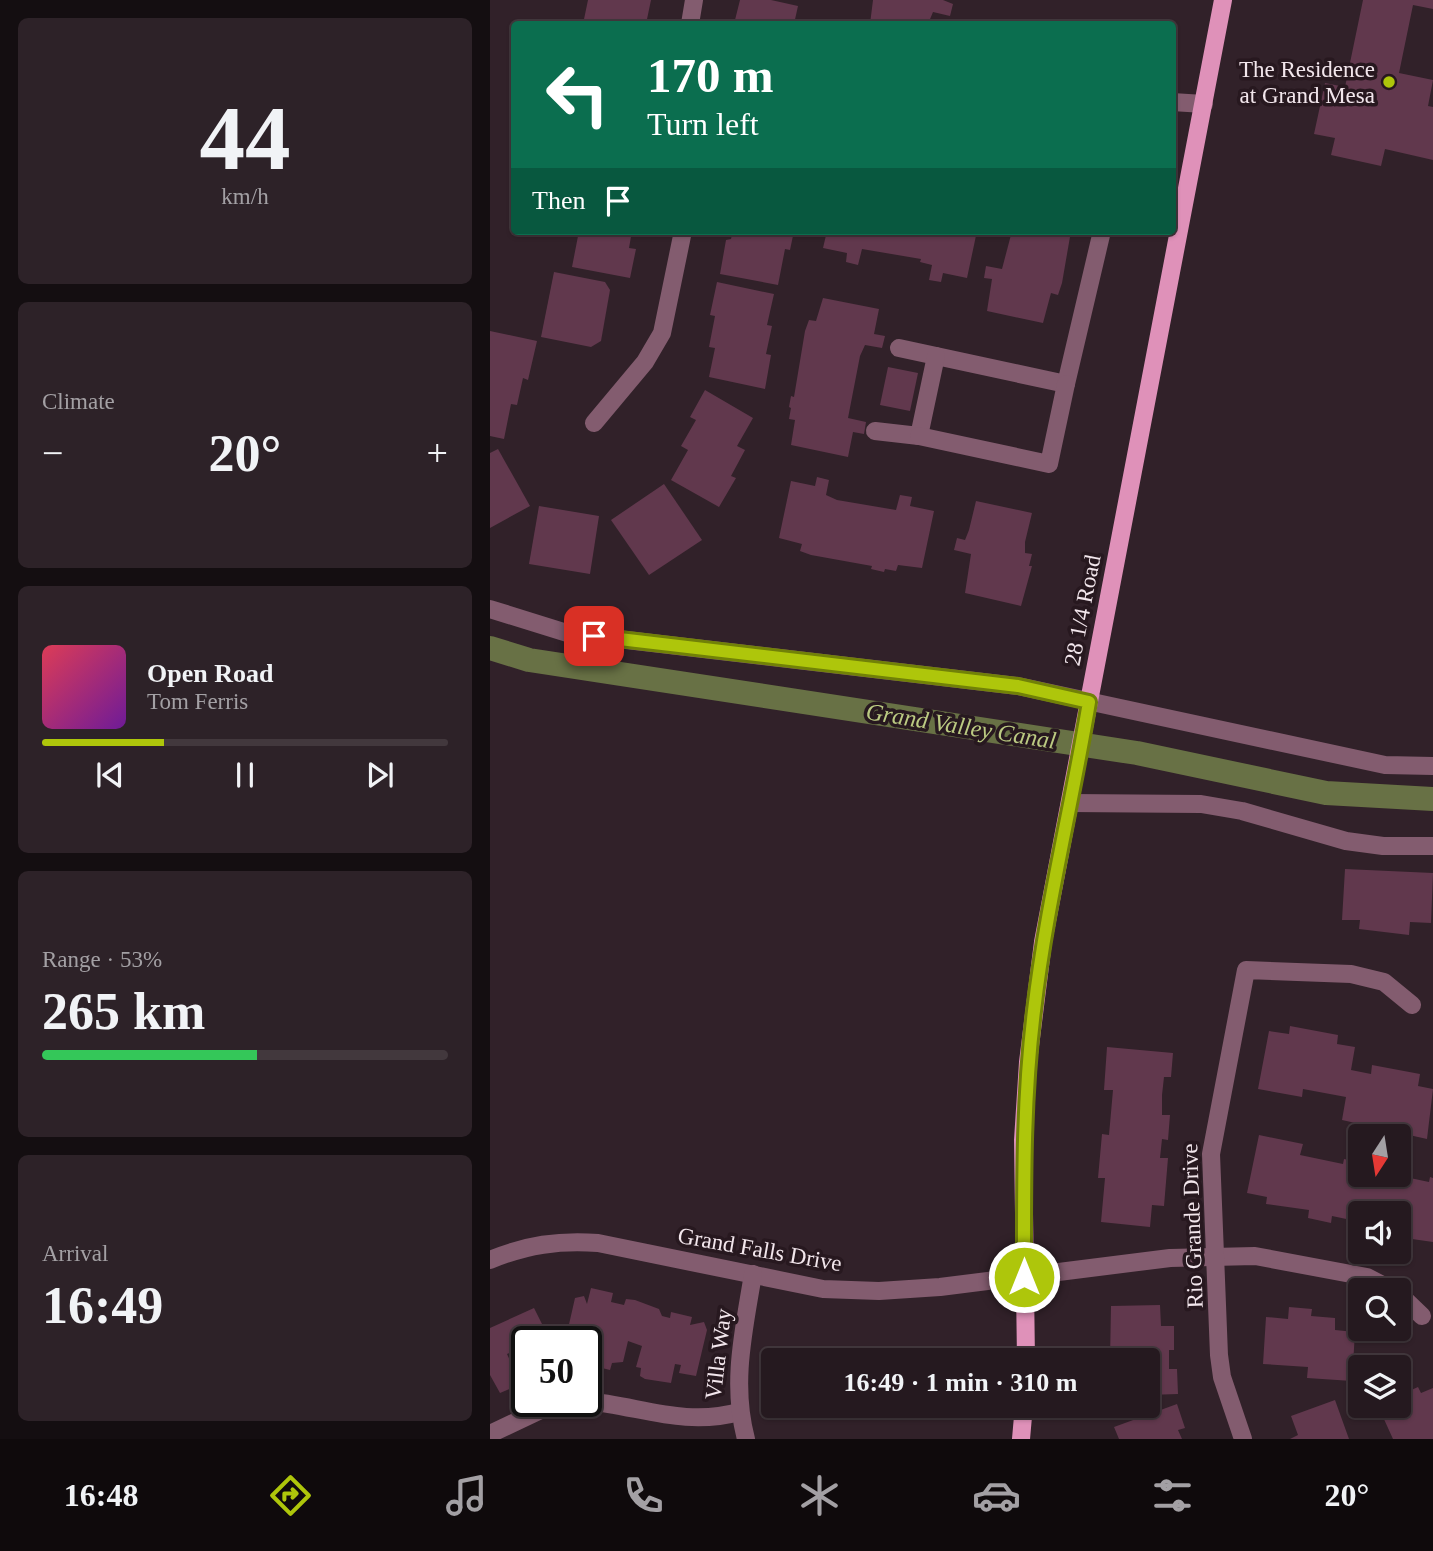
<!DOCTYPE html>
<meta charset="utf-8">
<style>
:root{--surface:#25191f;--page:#2d2228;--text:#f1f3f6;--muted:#a3a0a4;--line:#42383d;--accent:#aec60b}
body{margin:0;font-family:"Times New Roman",serif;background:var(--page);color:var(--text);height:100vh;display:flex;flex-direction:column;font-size:26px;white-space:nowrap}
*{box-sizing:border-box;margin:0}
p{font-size:23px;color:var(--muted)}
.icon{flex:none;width:38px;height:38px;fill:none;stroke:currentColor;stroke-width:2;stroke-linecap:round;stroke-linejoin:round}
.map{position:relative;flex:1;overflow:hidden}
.sheet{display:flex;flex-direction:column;gap:18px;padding:18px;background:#140e11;width:490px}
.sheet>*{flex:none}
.banner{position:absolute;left:21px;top:21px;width:665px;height:214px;border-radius:7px;box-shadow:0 2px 5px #0004,0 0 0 2px var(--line);background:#0b6e4f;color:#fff;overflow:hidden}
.needle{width:46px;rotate:192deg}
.fabs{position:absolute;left:858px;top:1124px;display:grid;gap:14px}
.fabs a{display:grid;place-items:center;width:63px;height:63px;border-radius:7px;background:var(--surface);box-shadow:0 2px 5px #0004,0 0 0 2px var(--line);font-size:35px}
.speed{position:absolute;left:21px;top:1326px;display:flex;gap:14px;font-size:35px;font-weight:700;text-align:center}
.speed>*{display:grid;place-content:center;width:91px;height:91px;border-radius:50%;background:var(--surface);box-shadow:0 2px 5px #0004,0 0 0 2px var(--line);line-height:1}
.speed .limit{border:4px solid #111;border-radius:10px;background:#fff;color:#111}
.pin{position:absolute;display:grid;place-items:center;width:60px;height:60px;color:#fff;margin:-30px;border-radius:14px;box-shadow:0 4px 10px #0006}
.me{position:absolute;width:77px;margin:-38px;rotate:0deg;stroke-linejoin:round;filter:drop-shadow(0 0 5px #0008)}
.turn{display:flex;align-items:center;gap:24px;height:147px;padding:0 21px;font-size:32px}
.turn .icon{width:91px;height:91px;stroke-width:2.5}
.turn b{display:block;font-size:49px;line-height:60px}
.then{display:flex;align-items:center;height:66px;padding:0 21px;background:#0003;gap:14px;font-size:26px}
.big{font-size:52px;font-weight:600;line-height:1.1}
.sheet .card{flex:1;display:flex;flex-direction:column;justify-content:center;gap:10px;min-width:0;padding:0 24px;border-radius:10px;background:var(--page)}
.sheet .dial{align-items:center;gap:0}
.dial b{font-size:91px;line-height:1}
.song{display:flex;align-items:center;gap:21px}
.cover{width:84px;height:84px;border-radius:10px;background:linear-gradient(135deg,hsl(350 70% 55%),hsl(280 70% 35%))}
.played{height:7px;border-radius:4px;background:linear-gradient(90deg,var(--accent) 30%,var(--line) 30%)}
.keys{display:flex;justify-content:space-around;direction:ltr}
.heat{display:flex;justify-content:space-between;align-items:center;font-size:38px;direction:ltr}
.charge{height:10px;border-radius:5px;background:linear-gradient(90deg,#34c759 53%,var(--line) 0)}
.trip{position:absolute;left:271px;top:1348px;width:399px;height:70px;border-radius:7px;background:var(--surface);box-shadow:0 2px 5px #0004,0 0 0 2px var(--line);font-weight:600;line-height:70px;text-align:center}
.tab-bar{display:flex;height:112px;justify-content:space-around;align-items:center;background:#0f0a0c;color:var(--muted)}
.tab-bar .icon{width:49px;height:49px}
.tab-bar .selected{color:var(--accent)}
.tab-bar b{font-size:32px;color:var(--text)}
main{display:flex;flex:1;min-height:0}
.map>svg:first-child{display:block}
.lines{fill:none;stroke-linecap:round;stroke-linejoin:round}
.canal{stroke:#687145;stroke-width:24}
.building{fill:#61384d}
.minor{stroke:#835c6f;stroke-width:18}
.major{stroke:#df91b9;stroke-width:18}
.route-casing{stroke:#718107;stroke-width:18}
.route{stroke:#aec60b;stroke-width:12}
.poi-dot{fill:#aec60b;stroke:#27181f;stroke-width:2.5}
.labels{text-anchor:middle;stroke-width:7;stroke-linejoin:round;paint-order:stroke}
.poi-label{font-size:23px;fill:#f2e6ec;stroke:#27181f;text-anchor:end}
.street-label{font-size:23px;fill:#f2e6ec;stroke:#27181f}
.water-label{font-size:24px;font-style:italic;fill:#bbca82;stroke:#27181f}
</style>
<main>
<section class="sheet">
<div class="card dial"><b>44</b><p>km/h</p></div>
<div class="card"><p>Climate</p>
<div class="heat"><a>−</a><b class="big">20°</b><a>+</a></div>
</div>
<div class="card">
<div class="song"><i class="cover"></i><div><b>Open Road</b><p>Tom Ferris</p></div></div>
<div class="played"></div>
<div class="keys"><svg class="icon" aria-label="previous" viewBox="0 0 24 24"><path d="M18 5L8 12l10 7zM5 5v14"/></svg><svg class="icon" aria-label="pause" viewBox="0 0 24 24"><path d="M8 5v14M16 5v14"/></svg><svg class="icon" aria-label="next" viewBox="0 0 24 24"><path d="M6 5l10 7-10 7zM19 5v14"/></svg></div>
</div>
<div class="card"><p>Range · 53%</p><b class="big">265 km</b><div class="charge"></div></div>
<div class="card"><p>Arrival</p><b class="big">16:49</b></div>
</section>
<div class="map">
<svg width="943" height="1439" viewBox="0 0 943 1439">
<rect width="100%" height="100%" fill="#312129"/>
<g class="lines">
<path class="canal" d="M0,648L39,660L647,753L836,793L943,799"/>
</g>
<g class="building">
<path d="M98,0H161L156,24H93Z"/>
<path d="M250,0H281L308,6L304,24H244Z"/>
<path d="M383,0H453L463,4L460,16L443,12L438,24H380Z"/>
<path d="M873,0H943V9L923,5L909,73L943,80L938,106L943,107V160L895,149L891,166L841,155L845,138L824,134L835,83L855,87Z"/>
<path d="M89,231H142L139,248L146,249L140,278L82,267Z"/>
<path d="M243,231H304L300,250L295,249L288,285L230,274L236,240L241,239Z"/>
<path d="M337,231H487L477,278L453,273L451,282L439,280L442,265L430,262L431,259L372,249L368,265L356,262L357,253L333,248Z"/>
<path d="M522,231H581L572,283L568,295L561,293L553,323L497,311L502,279L494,278L496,266L512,269Z"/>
<path d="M64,272L115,282L120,290L111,341L101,347L51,337Z"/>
<path d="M227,282L284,294L277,325L282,326L276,354L281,355L275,389L219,377L225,348L219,347L225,316L220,315Z"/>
<path d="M333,298L389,309L384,334L395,336L392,348L375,345L370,356L358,418L376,422L374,434L363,432L358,457L301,445L305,420L299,419L301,408L299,407L301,396L304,397L315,331L319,320L326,321Z"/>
<path d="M0,331L47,341L38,380L33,378L27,405L21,404L14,439L0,436Z"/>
<path d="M398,367L428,373L420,411L390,405Z"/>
<path d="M215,390L263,418L247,446L255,450L241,476L246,478L229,507L181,480L198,450L191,446L206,420L200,417Z"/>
<path d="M8,449L40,506L0,528V453Z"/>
<path d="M327,477L339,480L336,495L347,500L406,510L410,495L422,497L420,506L444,511L432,568L408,565L406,571L395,569L394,572L381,569L382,566L321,555L310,551L312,544L289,538L301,481L325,486Z"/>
<path d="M174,484L212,540L159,575L121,520Z"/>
<path d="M486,501L542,513L535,542V553L542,554L539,566H542L531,606L475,593L481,554L464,550L467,538L475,540L479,530Z"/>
<path d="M49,506L109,516L100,574L39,564Z"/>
<path d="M855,869L943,873L941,923L920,922L919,935L869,929L870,920H852Z"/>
<path d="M800,1026L848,1035L847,1044L865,1047L861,1070L881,1074L882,1065L930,1074L928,1086L943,1089L937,1139L852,1120L856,1097L813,1089L812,1097L768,1089L779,1031L799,1034Z"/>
<path d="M617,1047L683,1053L681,1077H674L672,1095V1115H680L678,1140L672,1139L670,1158H678L674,1206L662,1205L660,1227L611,1222L615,1178H608L612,1134L619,1135L623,1090H614Z"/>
<path d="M769,1135L813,1144L810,1155L853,1164L854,1159L870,1162V1174H901L939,1182L940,1177L943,1178V1242L908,1237V1213H870V1230L860,1228L861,1220L842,1216L841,1223L818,1218L819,1210L776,1204L777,1197L757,1193Z"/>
<path d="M101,1288L123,1293L121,1302L134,1305L136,1299L145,1300L169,1309L172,1316L180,1318L181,1312L202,1317L200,1325L214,1322L217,1330L206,1376L189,1373L191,1365L185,1364L181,1383L155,1379L150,1376L151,1368L146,1367L152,1346L138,1341L133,1362L122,1363L120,1370L96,1364V1342H75L85,1298L94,1296L97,1304Z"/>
<path d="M670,1305L671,1326H684V1350H679V1369H687L688,1394L658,1395V1360H620L621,1306Z"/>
<path d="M799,1307L822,1309L821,1316L845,1318V1330L865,1332L862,1381L817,1378L818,1367L773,1364L776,1317L798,1319Z"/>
<path d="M44,1308L61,1342H37V1379L24,1351L17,1354L31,1384L10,1393L0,1375V1328Z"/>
<path d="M928,1387L931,1393L943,1388V1439H903L893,1417L912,1409L908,1396Z"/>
<path d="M845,1400L859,1439H800L808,1435L801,1416Z"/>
<path d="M687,1404L695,1428L688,1430L692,1439H629L624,1427Z"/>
</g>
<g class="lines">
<g class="minor">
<path d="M200,24L204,0"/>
<path d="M682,102L714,104"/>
<path d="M409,348L576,384L612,231"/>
<path d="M104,423L155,362L172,333L193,231"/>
<path d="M385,431L429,436L446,356"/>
<path d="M429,436L559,464L576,384"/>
<path d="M0,609L77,633L528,686L895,765L943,766"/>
<path d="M580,803L711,804L752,811L856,841L893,846H943"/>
<path d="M0,1260C36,1245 69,1240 108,1243L333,1289L389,1291L450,1287L680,1258L765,1256L877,1277L902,1290"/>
<path d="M908,1293L932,1316"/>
<path d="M96,1401C150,1406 194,1427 249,1412"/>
<path d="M0,1434L61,1405L78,1402"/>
<path d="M256,1439C241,1383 254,1330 263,1274"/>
<path d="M753,1439L732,1377L729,1355L721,1154L756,970L861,974L894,982L922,1005"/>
</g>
<g class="major">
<path d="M536,1360L533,1140L538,1062L553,942L733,0"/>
<path d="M531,1439L534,1405"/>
</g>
</g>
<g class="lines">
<g class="route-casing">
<path id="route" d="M104,636L528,686L599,702C582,805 556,907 544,1011C533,1100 534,1188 534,1277"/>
</g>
<use href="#route" class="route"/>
</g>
<circle class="poi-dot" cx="899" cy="82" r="7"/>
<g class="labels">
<g class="poi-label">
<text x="885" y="77">The Residence<tspan x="885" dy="26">at Grand Mesa</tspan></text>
</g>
<g class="street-label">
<text transform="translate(592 610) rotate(-79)" y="8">28 1/4 Road</text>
<text transform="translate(702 1226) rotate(-92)" y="8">Rio Grande Drive</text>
<text transform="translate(270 1249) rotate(10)" y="8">Grand Falls Drive</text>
<text transform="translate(228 1354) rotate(-83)" y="8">Villa Way</text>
</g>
<g class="water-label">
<text transform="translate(471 726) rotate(9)" y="8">Grand Valley Canal</text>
</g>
</g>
</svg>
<div class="fabs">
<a><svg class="needle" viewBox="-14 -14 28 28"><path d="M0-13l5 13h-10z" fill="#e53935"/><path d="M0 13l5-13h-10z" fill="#a3a0a4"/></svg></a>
<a><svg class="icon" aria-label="sound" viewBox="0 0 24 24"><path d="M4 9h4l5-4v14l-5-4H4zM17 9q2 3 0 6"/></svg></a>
<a><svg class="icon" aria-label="search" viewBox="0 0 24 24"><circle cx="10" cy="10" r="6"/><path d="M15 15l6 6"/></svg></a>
<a><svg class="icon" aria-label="layers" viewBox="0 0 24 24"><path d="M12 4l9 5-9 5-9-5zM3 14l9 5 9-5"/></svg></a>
</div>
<div class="speed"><div class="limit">50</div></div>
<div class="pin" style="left:104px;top:636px;background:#d93025"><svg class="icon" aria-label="arrive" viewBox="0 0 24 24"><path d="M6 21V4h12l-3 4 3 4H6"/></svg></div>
<svg class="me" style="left:534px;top:1277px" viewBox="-20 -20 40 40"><circle r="17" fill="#aec60b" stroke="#fff" stroke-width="3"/><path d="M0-11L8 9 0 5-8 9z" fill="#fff"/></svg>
<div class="trip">16:49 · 1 min · 310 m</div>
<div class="banner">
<div class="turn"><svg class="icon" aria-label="left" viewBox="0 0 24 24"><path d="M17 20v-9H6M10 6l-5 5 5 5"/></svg><div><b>170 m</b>Turn left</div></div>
<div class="then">Then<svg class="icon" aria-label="arrive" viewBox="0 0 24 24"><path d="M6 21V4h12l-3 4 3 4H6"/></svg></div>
</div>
</div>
</main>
<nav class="tab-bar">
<b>16:48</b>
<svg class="icon selected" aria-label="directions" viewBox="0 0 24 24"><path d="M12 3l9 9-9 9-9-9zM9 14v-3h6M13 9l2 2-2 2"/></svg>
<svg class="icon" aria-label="music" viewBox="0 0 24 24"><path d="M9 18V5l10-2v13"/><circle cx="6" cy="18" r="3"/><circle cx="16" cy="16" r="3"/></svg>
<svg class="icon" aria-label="phone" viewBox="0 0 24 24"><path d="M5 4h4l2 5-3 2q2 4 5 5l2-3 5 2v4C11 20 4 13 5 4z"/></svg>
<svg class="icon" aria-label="climate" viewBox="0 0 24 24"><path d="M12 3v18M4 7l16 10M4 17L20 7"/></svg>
<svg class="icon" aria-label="car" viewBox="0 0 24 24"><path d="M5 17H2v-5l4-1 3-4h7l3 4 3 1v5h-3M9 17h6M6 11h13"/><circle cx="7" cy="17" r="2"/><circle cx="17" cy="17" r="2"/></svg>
<svg class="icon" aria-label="filters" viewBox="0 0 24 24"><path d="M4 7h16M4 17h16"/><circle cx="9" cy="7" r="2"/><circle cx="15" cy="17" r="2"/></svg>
<b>20°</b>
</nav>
